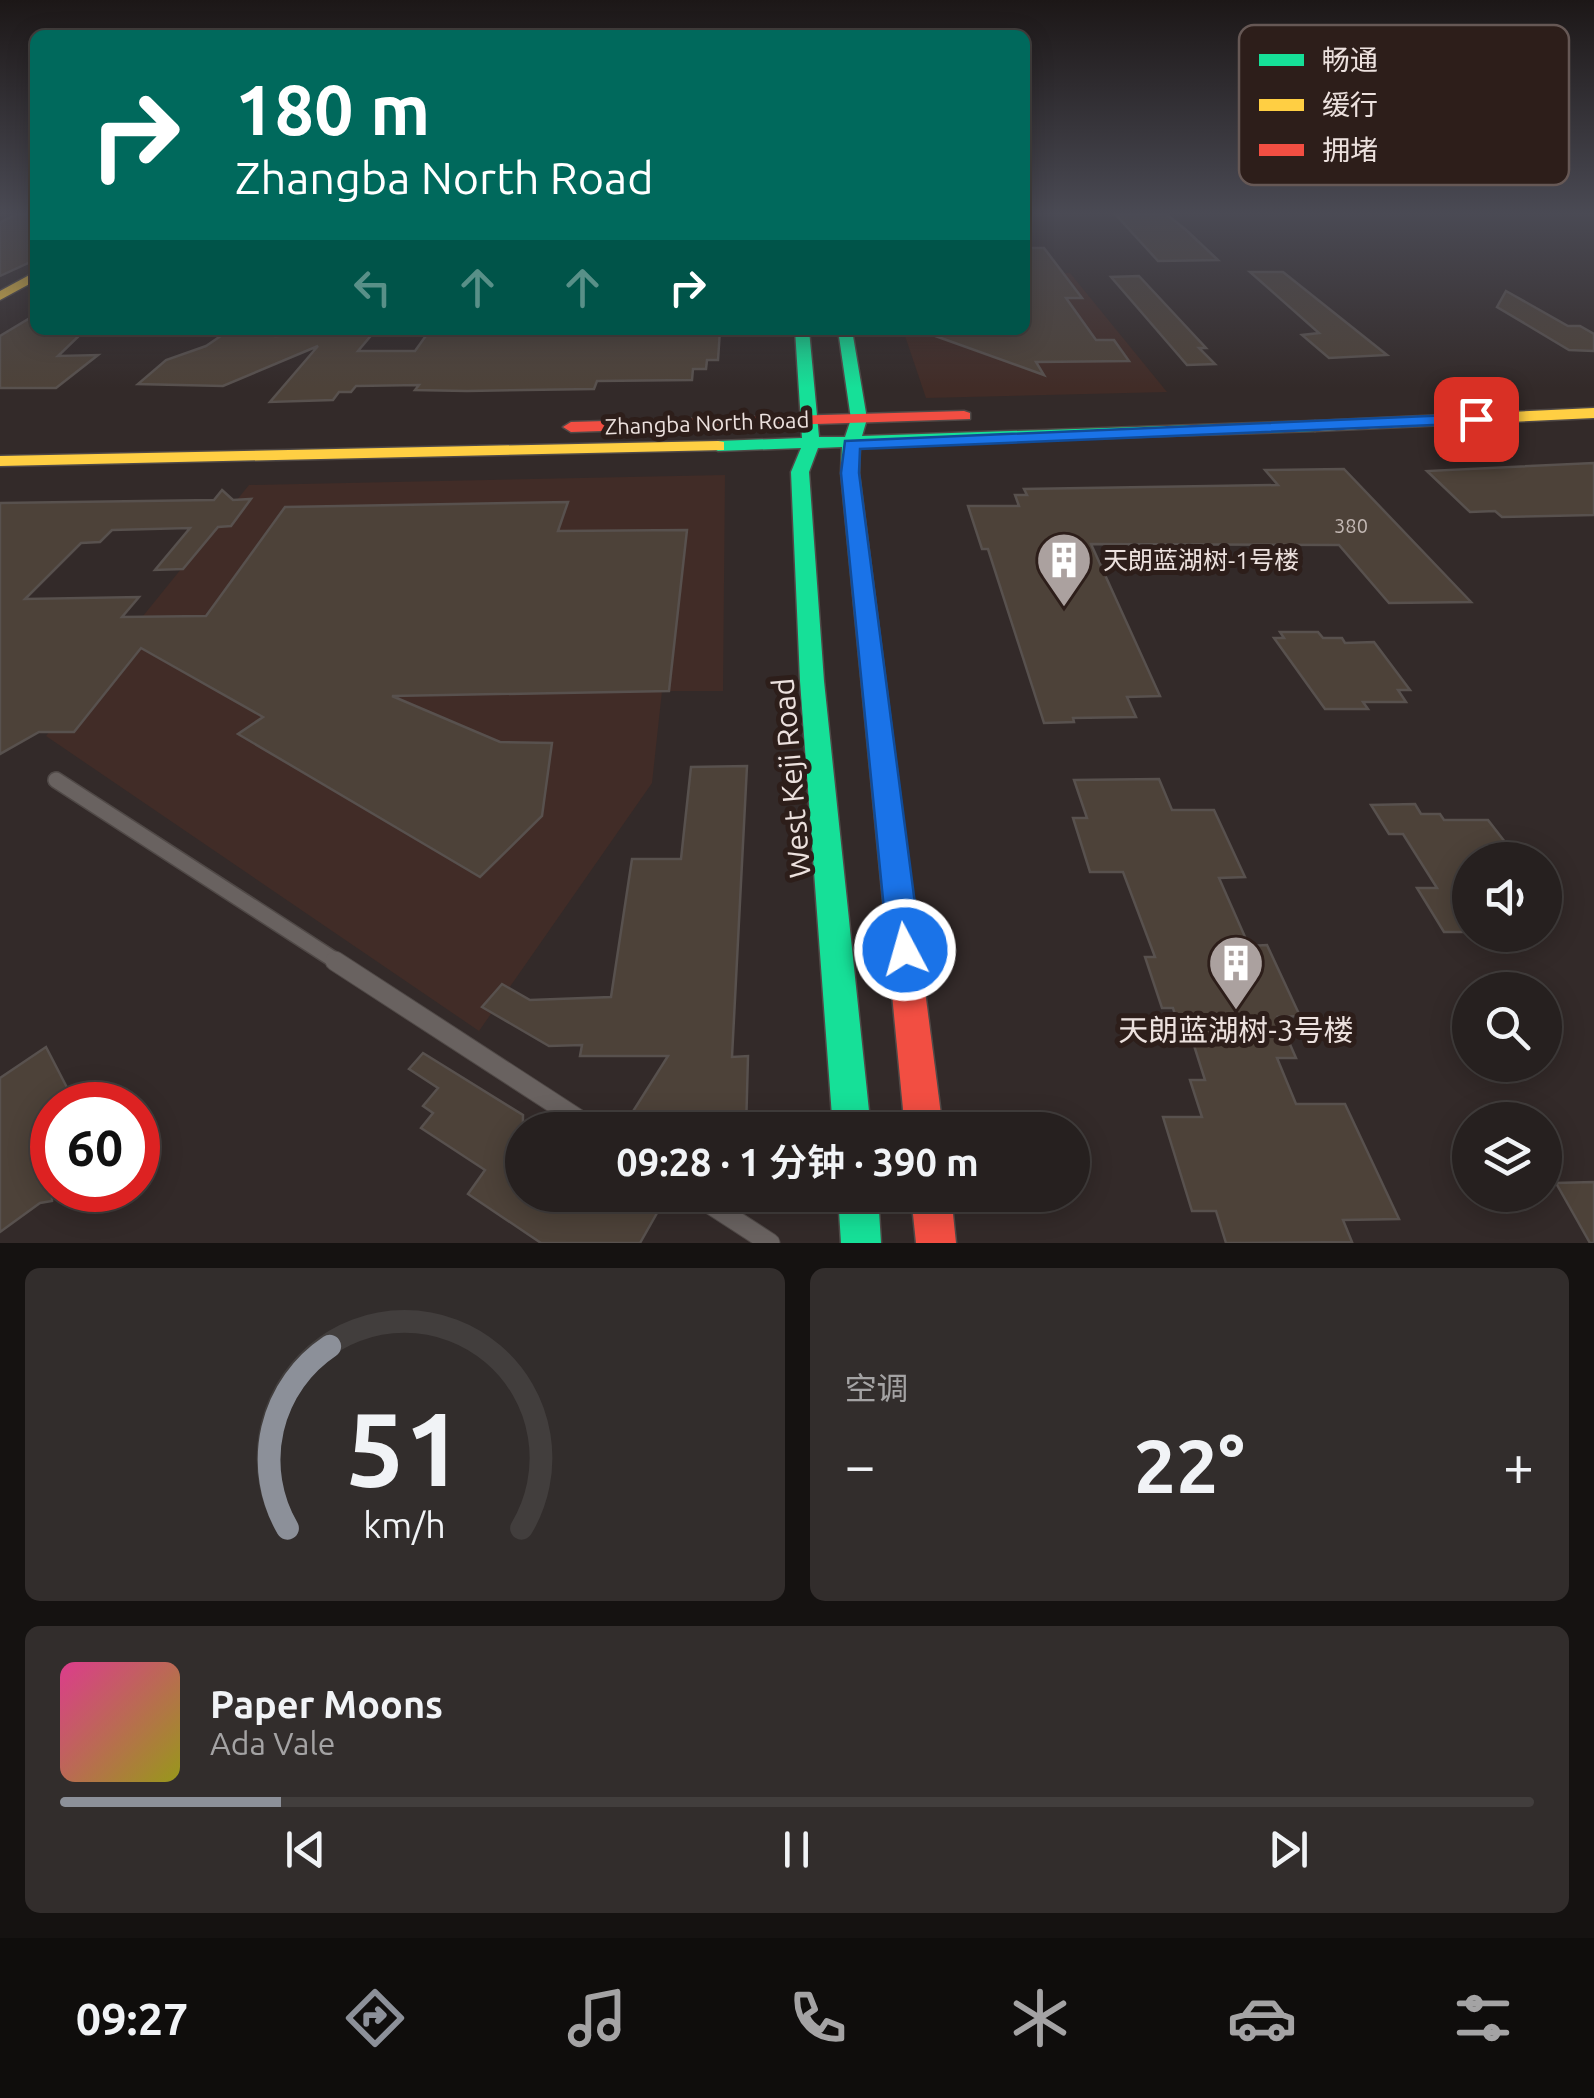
<!DOCTYPE html>
<html lang="zh">
<meta charset="utf-8">
<style>
:root{--surface:#26201f;--page:#322d2c;--text:#f1f3f6;--muted:#a4a3a4;--line:#423e3d;--accent:#8c9099}
body{margin:0;font-family:Ubuntu,"Noto Sans SC",sans-serif;background:var(--page);color:var(--text);height:100vh;display:flex;flex-direction:column;font-size:38px;white-space:nowrap}
*{box-sizing:border-box;margin:0}
p{font-size:32px;color:var(--muted)}
.icon{flex:none;width:55px;height:55px;fill:none;stroke:currentColor;stroke-width:2;stroke-linecap:round;stroke-linejoin:round}
.map{position:relative;height:1243px;overflow:hidden}
.drawer{display:flex;flex-direction:column;gap:25px;padding:25px;background:#151211;flex:1}
.drawer>*{flex:none}
.top-card{position:absolute;left:30px;top:30px;width:1000px;height:305px;border-radius:15px;box-shadow:0 5px 25px #0003,0 0 0 2px var(--line);background:#00695c;color:#fff;overflow:hidden}
.tools{position:absolute;left:1452px;top:842px;display:grid;gap:20px}
.tools a{display:grid;place-items:center;width:110px;height:110px;border-radius:50%;background:var(--surface);box-shadow:0 5px 25px #0003,0 0 0 2px var(--line);font-size:50px}
.speed{position:absolute;left:30px;top:1082px;display:flex;gap:20px;font-size:50px;font-weight:700;text-align:center}
.speed>*{display:grid;place-content:center;width:130px;height:130px;border-radius:50%;background:var(--surface);box-shadow:0 5px 25px #0003,0 0 0 2px var(--line);line-height:1}
.speed .limit{border:15px solid #d22;background:#fff;color:#111}
.pin{position:absolute;display:grid;place-items:center;width:85px;height:85px;color:#fff;margin:-42px;border-radius:20px;box-shadow:0 5px 15px #0006}
.me{position:absolute;width:110px;margin:-55px;rotate:354deg;stroke-linejoin:round;filter:drop-shadow(0 0 8px #0008)}
.turn{display:flex;align-items:center;gap:35px;height:210px;padding:0 40px;font-size:45px}
.turn .icon{width:130px;height:130px;stroke-width:2.5}
.turn b{display:block;font-size:70px;line-height:85px}
.lanes{display:flex;align-items:center;height:95px;padding:0 40px;background:#0003;justify-content:center;gap:50px;direction:ltr}
.lanes .off{opacity:.35}
.big{font-size:75px;font-weight:600;line-height:1.1}
.drawer .tile{flex:1;display:flex;flex-direction:column;justify-content:center;gap:15px;min-width:0;padding:0 35px;border-radius:15px;background:var(--page)}
.drawer .dial{align-items:center;gap:0}
.dial svg{height:260px;overflow:visible;fill:none;stroke:var(--line);stroke-width:7;stroke-linecap:round;text-anchor:middle}
.dial text{fill:var(--text);stroke:none}
.song{display:flex;align-items:center;gap:30px}
.cover{width:120px;height:120px;border-radius:15px;background:linear-gradient(135deg,hsl(330 70% 55%),hsl(60 70% 35%))}
.played{height:10px;border-radius:5px;background:linear-gradient(90deg,var(--accent) 15%,var(--line) 15%)}
.keys{display:flex;justify-content:space-around;direction:ltr}
.heat{display:flex;justify-content:space-between;align-items:center;font-size:55px;direction:ltr}
.drawer .tiles{flex:1;display:grid;gap:25px;grid-template-columns:1fr 1fr}
.tile:last-child{grid-column:span 2}
.trip{position:absolute;left:505px;top:1112px;width:585px;height:100px;border-radius:50px;background:var(--surface);box-shadow:0 5px 25px #0003,0 0 0 2px var(--line);font-weight:600;line-height:100px;text-align:center}
.tab-bar{display:flex;height:160px;justify-content:space-around;align-items:center;background:#0f0d0c;color:var(--muted)}
.tab-bar .icon{width:70px;height:70px}
.tab-bar .current{color:var(--accent)}
.tab-bar b{font-size:45px;color:var(--text)}
.map>svg:first-child{display:block}
.built{fill:#412c27}
.building{fill:#4d4239;stroke:#58514e;stroke-width:2.5}
.lines{fill:none;stroke-linecap:round;stroke-linejoin:round}
.lane-far1-casing{stroke:#504947;stroke-width:18}
.lane-casing{stroke:#504947;stroke-width:21}
.fast-casing{stroke:#504947;stroke-width:3}
.slow-casing{stroke:#504947;stroke-width:3}
.jam-casing{stroke:#504947;stroke-width:3}
.lane-far1{stroke:#696260;stroke-width:15}
.lane{stroke:#696260;stroke-width:19}
.fast{fill:#16e098;fill-rule:evenodd}
.slow{fill:#ffcf43;fill-rule:evenodd}
.jam{fill:#f24e42;fill-rule:evenodd}
.route{fill:#1a73e8;stroke:#114b97;stroke-width:2.5}
.labels{text-anchor:middle;stroke-width:10;stroke-linejoin:round;paint-order:stroke}
.number-label{font-size:20px;fill:#c4b9b5}
.far-street-label{font-size:22px;fill:#ece1de;stroke:#2d1e1a}
.poi-label{font-size:25px;fill:#ece1de;stroke:#2d1e1a;text-anchor:start}
.near-street-label{font-size:30px;fill:#ece1de;stroke:#2d1e1a}
.near-poi-label{font-size:30px;fill:#ece1de;stroke:#2d1e1a}
.key{fill:#2d1e1a;stroke:#665855;stroke-width:2.5}
.key-label{font-size:28px;fill:#ece1de}
</style>
<div class="map">
<svg width="1594" height="1243" viewBox="0 0 1594 1243">
<rect width="100%" height="100%" fill="#332a29"/>
<g class="built">
<path d="M1070,273L1167,392L926,398L903,330H1025V274Z"/>
<path d="M725,475L723,691H662L652,783L479,1031L46,736L249,485Z"/>
</g>
<g class="building">
<path d="M18,214H35V260L0,276V222Z"/>
<path d="M1166,214L1185,229L1218,260L1158,261L1116,215Z"/>
<path d="M1025,248H1044L1082,298H1066L1096,340H1114L1129,361L1036,362L1044,375L927,333L1025,330Z"/>
<path d="M1250,272H1283L1387,355L1329,358L1302,335L1319,333Z"/>
<path d="M1139,276L1206,348H1199L1215,364L1187,365L1111,277Z"/>
<path d="M1506,291L1568,326H1580L1594,334V351L1569,350L1497,307Z"/>
<path d="M35,315V330H85L58,356L98,355L56,388H0V336Z"/>
<path d="M430,330H720L718,360H707L706,369H693L692,380L597,381L594,389L467,391L415,390L419,385L356,386L351,392H339L333,400L270,402L318,346L223,386L138,384L166,360L206,346L228,331L280,332L277,336L374,332L358,351H415Z"/>
<path d="M1594,463V515L1502,517L1495,511L1470,512L1427,471Z"/>
<path d="M1344,469L1471,602L1389,603L1339,545L1091,544L1160,696L1127,697L1136,717L1073,718L1074,722L1044,723L988,549H982L968,506H1019L1015,495H1027L1024,489L1278,485L1265,470Z"/>
<path d="M222,490L233,500L251,499L231,526L218,527L183,569L155,570L190,528L112,530L100,542L81,543L25,599L139,597L122,617L206,616L285,507L568,502L558,531L687,530L669,691L392,696L500,742L552,743L542,816L480,877L238,734L263,717L141,648L74,732H39L0,754V503L214,500Z"/>
<path d="M1280,632H1318L1323,638H1342L1345,643L1374,642L1410,690H1398L1406,702H1363L1368,709H1325L1274,638H1284Z"/>
<path d="M747,766L732,1057L748,1056L746,1130H653L630,1116L668,1056H580L582,1045L549,1046L482,1007L502,984L530,1000L611,997L632,859H681L691,767Z"/>
<path d="M1159,779L1172,810H1214L1245,877L1219,878L1249,946L1267,945L1300,1016L1278,1017L1296,1058H1277L1296,1104H1345L1399,1219L1343,1220L1352,1242L1226,1243L1216,1211H1192L1163,1117H1202L1190,1080H1205L1191,1036H1182L1173,1008H1162L1145,957H1155L1123,872H1090L1073,818H1087L1074,780Z"/>
<path d="M1415,804L1421,814H1440L1444,820H1488L1515,855H1480L1483,860H1470V932H1444L1417,888H1437L1403,834H1389L1371,805Z"/>
<path d="M46,1047L76,1105H52V1201L40,1203L0,1232V1078Z"/>
<path d="M423,1053L523,1115L522,1195H643L661,1206L640,1243H541L468,1194L485,1170L421,1128L433,1113L423,1106L438,1088L409,1069Z"/>
<path d="M1594,1182V1243H1590L1556,1183Z"/>
</g>
<g class="lines">
<g class="lane-far1-casing">
<path id="lane-far1" d="M56,780L339,963"/>
</g>
<g class="lane-casing">
<g id="lane">
<path d="M335,961L595,1130"/>
<path d="M696,1195L770,1243"/>
</g>
</g>
<g class="fast-casing">
<g id="fast">
<path d="M795,330H809L819,437H845L851,419L838,330H852L867,419L862,436L1315,421L1323,426L1315,431L860,446L859,473L920,952L915,962L904,967L893,962L888,952L841,473L842,447L818,448L809,472L824,681L871,1130H833L800,681L791,472L801,448L718,451L709,446L718,441L802,438Z"/>
<path d="M838,1195H878L881,1243H841Z"/>
</g>
</g>
<g class="slow-casing">
<g id="slow">
<path d="M35,272V281L0,300V291Z"/>
<path d="M1594,408V418L1315,431L1307,426L1315,421Z"/>
<path d="M718,441L724,442V450L0,466V456Z"/>
</g>
</g>
<g class="jam-casing">
<g id="jam">
<path d="M964,411L970,413V419L571,432L563,427L571,422Z"/>
<path d="M904,937L915,942L920,952L943,1130H905L888,952L893,942Z"/>
<path d="M911,1195H951L956,1243H916Z"/>
</g>
</g>
<use href="#lane-far1" class="lane-far1"/>
<use href="#lane" class="lane"/>
<use href="#fast" class="fast"/>
<use href="#slow" class="slow"/>
<use href="#jam" class="jam"/>
</g>
<linearGradient id="sky" x2="0" y2="1"><stop stop-color="#1c1717"/><stop offset="0.55" stop-color="#4a4a54"/><stop offset="1" stop-color="#4a4a54" stop-opacity="0"/></linearGradient>
<rect width="1594" height="388" fill="url(#sky)"/>
<path class="route" d="M1476,414L1484,419L1482,423L860,449L859,473L921,950L916,961L905,965L893,961L888,950L841,473L845,441Z"/>
<defs>
<g id="building-pin" transform="scale(2.875)"><path d="M0 17L-7.5 6A9.5 9.5 0 1 1 7.5 6Z" fill="#aba19f" stroke="#2d1e1a"/><path d="M-4-6H4V6H1V3H-1V6H-4ZM-2.5-4.3h1.7v1.8h-1.7ZM.8-4.3h1.7v1.8H.8ZM-2.5-1h1.7V.8h-1.7ZM.8-1h1.7V.8H.8Z" fill="#fff"/></g>
</defs>
<g fill-rule="evenodd">
<use href="#building-pin" x="1064" y="560"/>
<use href="#building-pin" x="1236" y="963"/>
</g>
<g class="labels">
<g class="number-label">
<text x="1351" y="533">380</text>
</g>
<g class="far-street-label">
<text transform="translate(707 423) rotate(-2)" y="8">Zhangba North Road</text>
</g>
<g class="poi-label">
<text x="1103" y="569">天朗蓝湖树-1号楼</text>
</g>
<g class="near-street-label">
<text transform="translate(792 778) rotate(-95)" y="10">West Keji Road</text>
</g>
<g class="near-poi-label">
<text x="1236" y="1041">天朗蓝湖树-3号楼</text>
</g>
</g>
<rect x="1239" y="25" width="330" height="160" rx="15" class="key"/>
<rect x="1259" y="54" width="45" height="12" fill="#16e098"/>
<rect x="1259" y="99" width="45" height="12" fill="#ffcf43"/>
<rect x="1259" y="144" width="45" height="12" fill="#f24e42"/>
<g class="key-label">
<text x="1322" y="70">畅通</text>
<text x="1322" y="115">缓行</text>
<text x="1322" y="160">拥堵</text>
</g>
</svg>
<div class="tools">
<a><svg class="icon" aria-label="sound" viewBox="0 0 24 24"><path d="M4 9h4l5-4v14l-5-4H4zM17 9q2 3 0 6"/></svg></a>
<a><svg class="icon" aria-label="search" viewBox="0 0 24 24"><circle cx="10" cy="10" r="6"/><path d="M15 15l6 6"/></svg></a>
<a><svg class="icon" aria-label="layers" viewBox="0 0 24 24"><path d="M12 4l9 5-9 5-9-5zM3 14l9 5 9-5"/></svg></a>
</div>
<div class="speed"><div class="limit">60</div></div>
<div class="pin" style="left:1476px;top:419px;background:#d93025"><svg class="icon" aria-label="arrive" viewBox="0 0 24 24"><path d="M6 21V4h12l-3 4 3 4H6"/></svg></div>
<svg class="me" style="left:905px;top:950px" viewBox="-20 -20 40 40"><circle r="17" fill="#1a73e8" stroke="#fff" stroke-width="3"/><path d="M0-11L8 9 0 5-8 9z" fill="#fff"/></svg>
<div class="trip">09:28 · 1 分钟 · 390 m</div>
<div class="top-card">
<div class="turn"><svg class="icon" aria-label="right" viewBox="0 0 24 24"><path d="M7 20v-9h11M14 6l5 5-5 5"/></svg><div><b>180 m</b>Zhangba North Road</div></div>
<div class="lanes"><svg class="icon off" aria-label="left" viewBox="0 0 24 24"><path d="M17 20v-9H6M10 6l-5 5 5 5"/></svg><svg class="icon off" aria-label="ahead" viewBox="0 0 24 24"><path d="M12 20V5M6 11l6-6 6 6"/></svg><svg class="icon off" aria-label="ahead" viewBox="0 0 24 24"><path d="M12 20V5M6 11l6-6 6 6"/></svg><svg class="icon" aria-label="right" viewBox="0 0 24 24"><path d="M7 20v-9h11M14 6l5 5-5 5"/></svg></div>
</div>
</div>
<section class="drawer">
<div class="tiles">
<div class="tile dial"><svg viewBox="0 0 100 80">
<path d="M14 69A42 42 0 1 1 86 69"/>
<path d="M14 69A42 42 0 0 1 27 13" stroke="#8c9099"/>
<text x="50" y="56" font-size="32" font-weight="700">51</text>
<text x="50" y="72" font-size="11">km/h</text>
</svg></div>
<div class="tile"><p>空调</p>
<div class="heat"><a>−</a><b class="big">22°</b><a>+</a></div>
</div>
<div class="tile">
<div class="song"><i class="cover"></i><div><b>Paper Moons</b><p>Ada Vale</p></div></div>
<div class="played"></div>
<div class="keys"><svg class="icon" aria-label="previous" viewBox="0 0 24 24"><path d="M18 5L8 12l10 7zM5 5v14"/></svg><svg class="icon" aria-label="pause" viewBox="0 0 24 24"><path d="M8 5v14M16 5v14"/></svg><svg class="icon" aria-label="next" viewBox="0 0 24 24"><path d="M6 5l10 7-10 7zM19 5v14"/></svg></div>
</div>
</div>
</section>
<nav class="tab-bar">
<b>09:27</b>
<svg class="icon current" aria-label="directions" viewBox="0 0 24 24"><path d="M12 3l9 9-9 9-9-9zM9 14v-3h6M13 9l2 2-2 2"/></svg>
<svg class="icon" aria-label="music" viewBox="0 0 24 24"><path d="M9 18V5l10-2v13"/><circle cx="6" cy="18" r="3"/><circle cx="16" cy="16" r="3"/></svg>
<svg class="icon" aria-label="phone" viewBox="0 0 24 24"><path d="M5 4h4l2 5-3 2q2 4 5 5l2-3 5 2v4C11 20 4 13 5 4z"/></svg>
<svg class="icon" aria-label="climate" viewBox="0 0 24 24"><path d="M12 3v18M4 7l16 10M4 17L20 7"/></svg>
<svg class="icon" aria-label="car" viewBox="0 0 24 24"><path d="M5 17H2v-5l4-1 3-4h7l3 4 3 1v5h-3M9 17h6M6 11h13"/><circle cx="7" cy="17" r="2"/><circle cx="17" cy="17" r="2"/></svg>
<svg class="icon" aria-label="filters" viewBox="0 0 24 24"><path d="M4 7h16M4 17h16"/><circle cx="9" cy="7" r="2"/><circle cx="15" cy="17" r="2"/></svg>
</nav>
